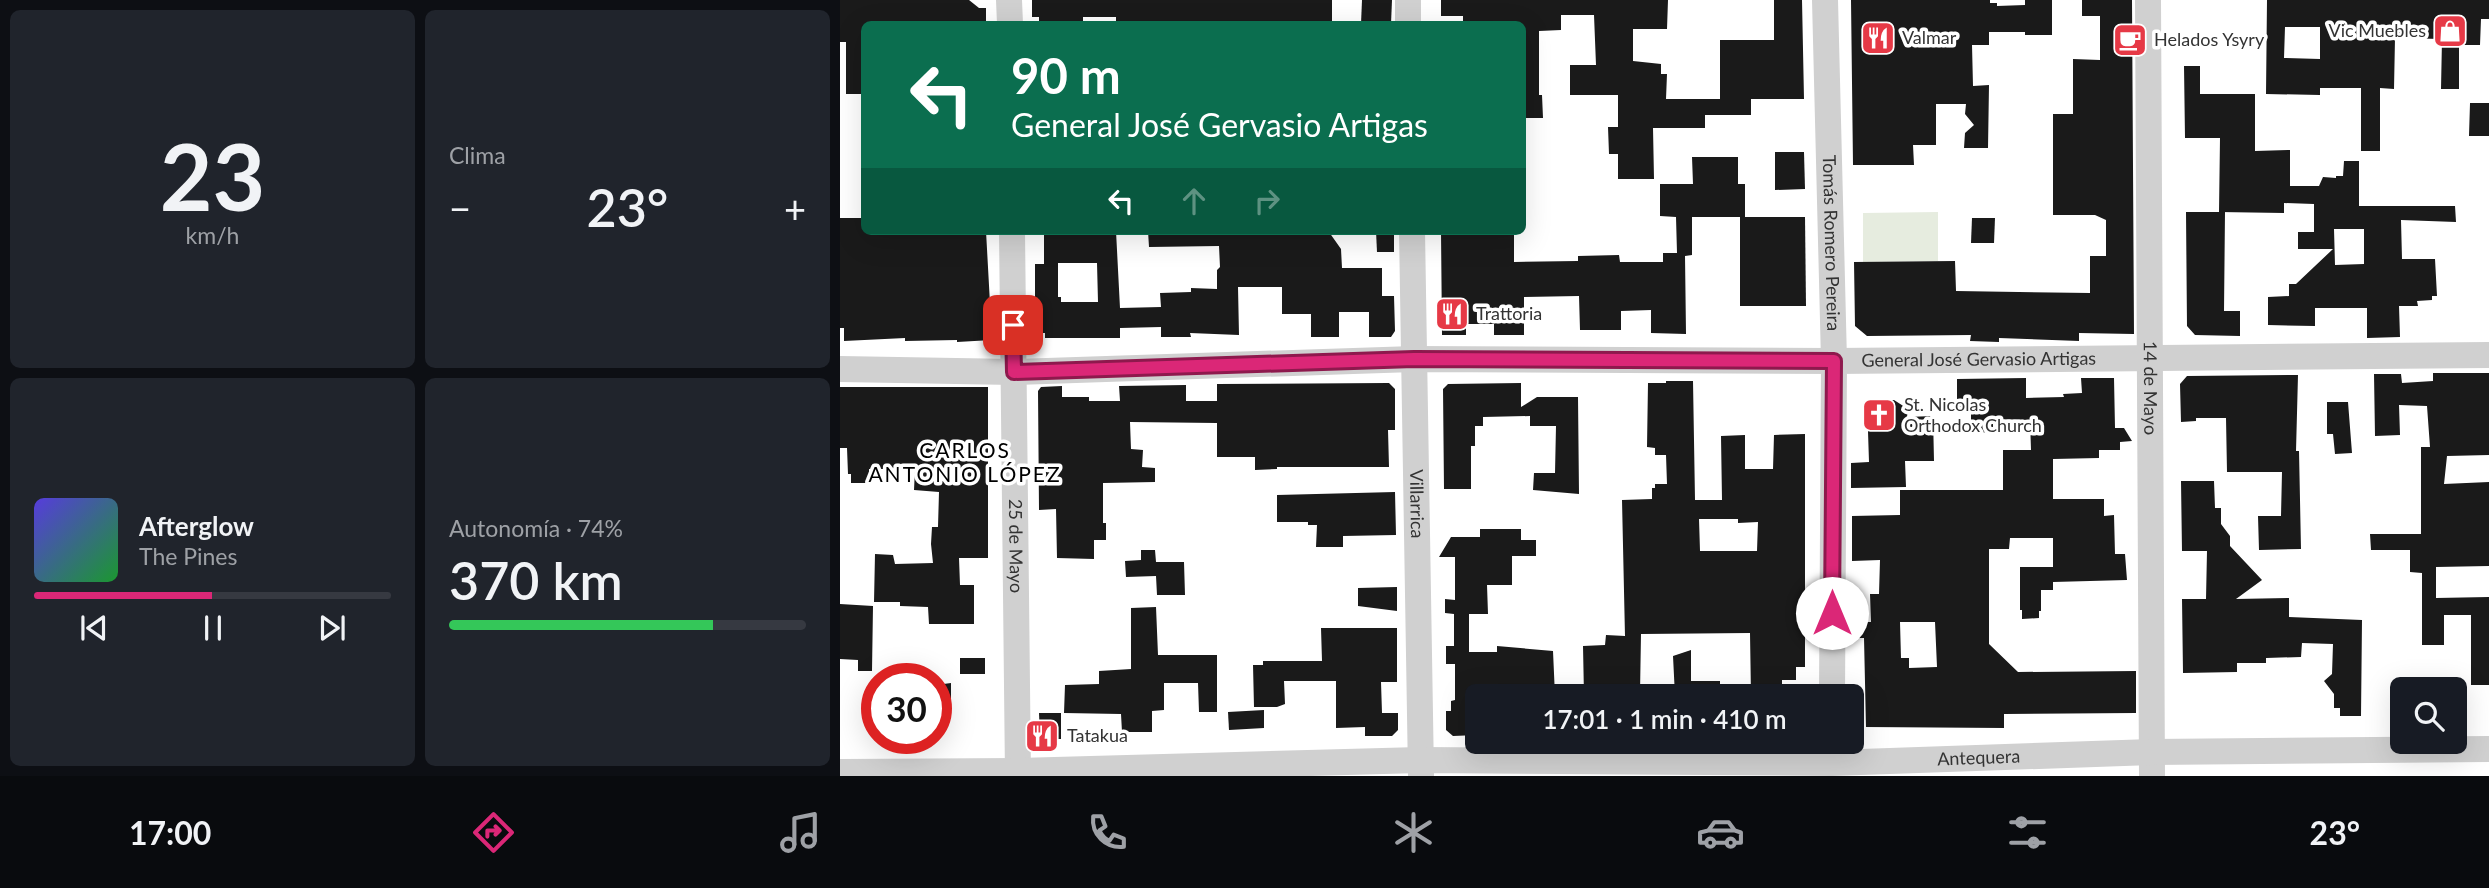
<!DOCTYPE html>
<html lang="es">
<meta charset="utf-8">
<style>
:root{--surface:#171b24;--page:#20242c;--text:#f1f3f6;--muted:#9ea1a6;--line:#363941;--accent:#db2777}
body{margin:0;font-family:Lato,sans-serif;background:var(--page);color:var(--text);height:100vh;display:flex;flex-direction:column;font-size:26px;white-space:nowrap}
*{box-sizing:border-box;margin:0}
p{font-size:23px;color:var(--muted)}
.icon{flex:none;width:38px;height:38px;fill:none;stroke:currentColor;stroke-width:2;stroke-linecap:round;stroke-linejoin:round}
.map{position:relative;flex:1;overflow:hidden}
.details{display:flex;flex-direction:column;gap:10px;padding:10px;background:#0d0f14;width:840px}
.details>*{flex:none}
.guide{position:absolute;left:21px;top:21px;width:665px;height:214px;border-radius:10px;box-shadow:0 7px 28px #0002;background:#0b6e4f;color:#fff;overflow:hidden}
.fabs{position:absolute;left:1550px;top:677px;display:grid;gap:14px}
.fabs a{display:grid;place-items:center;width:77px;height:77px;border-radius:10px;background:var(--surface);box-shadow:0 7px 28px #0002;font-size:35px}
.speed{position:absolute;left:21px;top:663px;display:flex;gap:14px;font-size:35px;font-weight:700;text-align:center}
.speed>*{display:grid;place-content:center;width:91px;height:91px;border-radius:50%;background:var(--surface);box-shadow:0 7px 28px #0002;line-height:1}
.speed .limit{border:10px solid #d22;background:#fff;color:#111}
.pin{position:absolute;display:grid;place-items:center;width:60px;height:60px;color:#fff;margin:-30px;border-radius:14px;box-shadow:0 4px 10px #0006}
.me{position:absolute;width:77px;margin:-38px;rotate:0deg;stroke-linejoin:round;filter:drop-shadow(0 0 5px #0008)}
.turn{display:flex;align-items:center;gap:24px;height:147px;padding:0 35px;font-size:32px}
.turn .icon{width:91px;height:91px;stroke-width:2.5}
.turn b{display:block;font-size:49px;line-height:60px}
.lanes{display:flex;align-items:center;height:66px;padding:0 35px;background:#0003;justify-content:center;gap:35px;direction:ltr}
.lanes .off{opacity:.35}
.big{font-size:52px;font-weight:600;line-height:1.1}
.details .widget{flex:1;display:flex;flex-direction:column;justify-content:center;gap:10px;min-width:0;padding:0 24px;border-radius:10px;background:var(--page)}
.details .dial{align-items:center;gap:0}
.dial b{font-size:91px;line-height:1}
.song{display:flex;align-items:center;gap:21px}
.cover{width:84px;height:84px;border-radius:10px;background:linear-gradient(135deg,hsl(250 70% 55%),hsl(130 70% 35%))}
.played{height:7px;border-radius:4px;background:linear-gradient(90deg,var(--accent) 50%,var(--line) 50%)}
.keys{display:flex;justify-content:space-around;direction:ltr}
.heat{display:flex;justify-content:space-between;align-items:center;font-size:38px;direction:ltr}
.charge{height:10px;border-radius:5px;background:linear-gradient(90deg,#34c759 74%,var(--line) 0)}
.details .tiles{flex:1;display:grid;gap:10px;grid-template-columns:repeat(2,1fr)}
.trip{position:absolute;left:625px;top:684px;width:399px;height:70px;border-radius:10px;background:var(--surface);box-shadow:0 7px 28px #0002;font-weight:600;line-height:70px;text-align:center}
.tabs{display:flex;height:112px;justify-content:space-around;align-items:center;background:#090b0e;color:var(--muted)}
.tabs .icon{width:49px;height:49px}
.tabs .current{color:var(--accent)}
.tabs b{font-size:32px;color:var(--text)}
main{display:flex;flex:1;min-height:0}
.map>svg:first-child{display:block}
.green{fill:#e6ecdf}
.building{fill:#1a1a1a;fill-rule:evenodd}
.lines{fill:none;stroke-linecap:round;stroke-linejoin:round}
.minor{stroke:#d0d0d0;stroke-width:26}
.route-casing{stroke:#8e194d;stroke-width:18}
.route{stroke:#db2777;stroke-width:12}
.labels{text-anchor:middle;stroke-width:7;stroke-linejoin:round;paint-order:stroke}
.poi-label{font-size:18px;fill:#333;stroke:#fff;text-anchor:start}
.street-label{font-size:18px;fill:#333;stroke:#fff}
.quarter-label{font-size:21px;letter-spacing:2px;fill:#000;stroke:#fff}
</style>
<main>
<section class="details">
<div class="tiles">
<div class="widget dial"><b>23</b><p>km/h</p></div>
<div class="widget"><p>Clima</p>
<div class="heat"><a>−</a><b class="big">23°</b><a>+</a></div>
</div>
<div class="widget">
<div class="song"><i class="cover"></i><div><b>Afterglow</b><p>The Pines</p></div></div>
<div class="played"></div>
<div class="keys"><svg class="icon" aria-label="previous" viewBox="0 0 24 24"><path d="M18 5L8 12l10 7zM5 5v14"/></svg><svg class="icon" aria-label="pause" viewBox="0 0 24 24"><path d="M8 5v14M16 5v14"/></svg><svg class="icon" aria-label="next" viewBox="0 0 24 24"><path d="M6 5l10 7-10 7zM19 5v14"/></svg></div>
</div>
<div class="widget"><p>Autonomía · 74%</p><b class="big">370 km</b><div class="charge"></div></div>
</div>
</section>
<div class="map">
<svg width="1649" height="776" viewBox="0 0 1649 776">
<rect width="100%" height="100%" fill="#fff"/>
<path class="green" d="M1098,212V261L1023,262V213Z"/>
<g class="building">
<path d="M0,0H129L139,8H146V24H24V94H6V42H0Z"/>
<path d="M192,0H492V24H276V17H243V24H199V17H192Z"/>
<path d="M522,0H552L551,24H521Z"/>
<path d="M601,0H828L827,29H793V61L821,64V74H827L826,99H880V40H934V0H962L964,99H911V115H865V128H813L814,179H778V154H769L768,127H778V95H730V65H756L754,15H721V30L699,31V95H702L703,118H685L682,24H623V16H601Z"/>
<path d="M1011,0H1150V3H1157V6L1185,5V0H1212V35H1185V32H1149V45H1132L1133,86L1149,85L1148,148H1124L1125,133L1134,125L1125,114L1126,104H1096V145H1073L1074,165H1013Z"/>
<path d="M1242,0H1292L1294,334L1239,333V341L1159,338V342L1130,341L1131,335L1027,336L1015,326L1014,262L1115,261L1116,291L1250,293V256H1266V220L1255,215H1213V114H1233V59L1260,60V16H1242Z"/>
<path d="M1427,0H1649V19H1641L1640,45H1619V89H1601L1602,39L1555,38L1554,89L1540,88V151H1521V88H1480V95L1426,94ZM1445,27H1480V59L1444,58Z"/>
<path d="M1344,66H1360V94H1415V151L1450,150V186H1479L1483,177L1496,178V176H1503L1504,161H1519V206H1615L1616,222L1561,220L1562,259H1595L1597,296H1592V300L1577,301L1578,306H1559L1560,337L1527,338V308H1475V326L1428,325V297L1449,296V284H1456L1493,249H1458V232H1474V204L1444,203V213L1379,212L1380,138H1345ZM1494,229H1524V264L1495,265Z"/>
<path d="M1630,103H1649V136H1629Z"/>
<path d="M935,152H964L965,189L935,190Z"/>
<path d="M852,157H898V184H905V217H852V255L845,256L846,334L811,333V310L781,311V330H740L739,296L684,297V335H654V324H626V335H602L601,231H674V262L738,261V256L779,255L780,262H823V253H837L836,217L820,216V184H853Z"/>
<path d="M1346,212H1385L1384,311H1400V336L1355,335L1347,326Z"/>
<path d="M900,217H965L966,306H900Z"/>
<path d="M0,218H24V231H146L152,340L117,342V340L65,341V338L4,341V328H0Z"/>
<path d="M1132,218H1155L1154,243H1131Z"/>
<path d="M204,231H276L280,308L321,307L320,293L351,292V288L377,289V270L380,267L379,246L309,247L308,231L489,232L501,249L502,268H542V296H554L555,331L551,337H529V312H499V337H471V314H442V287H398L399,335L350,333L351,337H321V327L280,328V338H205V333H195V264H204ZM218,263H257L258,302H221V297H218Z"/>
<path d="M536,231H554V252H537Z"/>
<path d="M1593,373H1649V455L1607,456L1604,484L1649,482V566L1596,567V598L1649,597V685H1631V615H1604V645H1582V573L1570,572V550H1531L1530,534H1581V447H1590L1587,406L1559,405L1560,435L1535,436L1534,374H1561L1562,383L1593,381Z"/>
<path d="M1458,375L1456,451H1459L1461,549L1419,550L1418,516H1441L1442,472H1387L1386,418H1356V421L1341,422L1340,384L1347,376Z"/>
<path d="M1186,378V398L1224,397L1223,394L1242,393L1241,378H1274L1275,428H1284L1292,441L1280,442V450H1259V458L1213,459V499H1264V516L1274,515L1275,554H1285L1287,580L1213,582V590H1201V611H1199V618L1182,619V610H1180V567H1213V538H1170L1169,549H1149V644L1178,672L1296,671V713L1164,714V728L1026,727L1024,638H1012V622H1031L1030,594H1039L1040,560L1012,561V516L1060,515V490H1163V450H1191L1190,420L1153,419V432L1131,433V410H1117V379ZM1060,622H1095L1097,667L1069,668V658H1061Z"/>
<path d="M826,381H853L855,500H882L881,436L905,435V469H933L934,435L965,434V667H956V680H942V684H925V696H911L910,633L801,634L800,693H790V696H744L743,646L765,645L766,635L785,636L782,500L812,499V488H815V484H827L826,455H815V448L807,447L808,383H826ZM859,519H898V523L918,522L917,551H860Z"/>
<path d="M549,383L555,389V430H548L549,467H437V469L415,470V457H377V423L290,422L291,449L303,450L302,467L315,468V482L263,483V523H266V540H254V559L217,558L216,509L199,510L198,391L201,387L222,386V397H249V401H280L279,386L346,385V401H377V384Z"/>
<path d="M681,383V407L697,397H738L739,494L693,490L694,473H715L716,426H690V416L643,417V426H635V446H631V489H604L603,389L608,384Z"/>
<path d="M0,387H148V558H119L120,585H134V624H89L88,607L60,606V602H34L35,554L53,555L55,564L93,563L91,544L92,527H98L99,492L74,490L75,469H29V483H11V474H8L7,448H0Z"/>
<path d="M1054,400L1068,409L1067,417L1093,416L1094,461H1065L1066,487L1011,488V463L1029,462L1027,401Z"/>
<path d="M1487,402H1508L1512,453L1495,454L1493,434H1487Z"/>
<path d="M1341,481H1374L1375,508H1381V524L1390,536V546L1422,580L1396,599L1449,598V617L1522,620L1521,716H1500V708H1494V694L1484,681L1492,674L1493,644L1462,643L1461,657L1426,658V663H1397V672L1343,673L1342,599H1366L1367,551H1342Z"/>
<path d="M555,492L556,535L503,536V547H476L477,525H468V522H437V495Z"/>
<path d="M640,529H681V540H696V556H672V585H647L648,614H629V652H657V646L713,651L715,696H637V735L613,736L606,730V711H611V701L615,700V664H606V646H614V614L605,613V599L615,600V557H599L611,537H640Z"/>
<path d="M301,550H315L316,562H344L345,595H317L316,576L286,577L285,561L301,560Z"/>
<path d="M557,587V611L518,606V588Z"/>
<path d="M0,604L33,606L32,671H18V660L0,659Z"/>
<path d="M316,607L318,655H377V712H359L358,683H324V710L312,711V732H282L281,714L224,713L225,685L259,684V671L291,669V608Z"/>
<path d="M481,628H557V682H541L542,713H558V730L552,736H525V727L496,728V681H444L445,704L437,707H414L413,665H423V661H482Z"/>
<path d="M851,650V681H880V696H835L833,656Z"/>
<rect x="120" y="658" width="25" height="16"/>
<path d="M111,683V712L96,711V685Z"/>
<path d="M424,710V728L389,730L388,712Z"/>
<path d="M199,713H221V739H205L200,736Z"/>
</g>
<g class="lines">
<g class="minor">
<path d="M169,0L170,24"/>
<path d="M568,0V24"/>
<path id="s1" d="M985,0L994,361L992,696"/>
<path id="s2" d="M1308,0L1312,776"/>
<path id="s3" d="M172,231L178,776"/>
<path id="s4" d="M572,231L581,775"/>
<path id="s5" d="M0,369L174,372L574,359L994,361L1649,355"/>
<path id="s6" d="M0,772L178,771L580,760L992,763L1312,752L1649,749"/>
</g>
</g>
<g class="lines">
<g class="route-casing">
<path id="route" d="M173,325L174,372L574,359L994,361L992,613"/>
</g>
<use href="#route" class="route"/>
</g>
<defs>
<g id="shop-square" transform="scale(1.75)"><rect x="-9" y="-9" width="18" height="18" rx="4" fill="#e63946" stroke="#fff"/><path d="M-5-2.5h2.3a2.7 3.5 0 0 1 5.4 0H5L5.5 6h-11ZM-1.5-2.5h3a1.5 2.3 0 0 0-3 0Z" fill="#fff"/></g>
<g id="restaurant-square" transform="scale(1.75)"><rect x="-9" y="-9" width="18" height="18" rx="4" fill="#e63946" stroke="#fff"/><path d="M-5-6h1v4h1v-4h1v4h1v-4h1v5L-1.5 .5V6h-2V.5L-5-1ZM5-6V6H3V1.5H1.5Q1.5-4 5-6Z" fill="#fff"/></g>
<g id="cafe-square" transform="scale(1.75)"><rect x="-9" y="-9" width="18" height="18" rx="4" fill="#e63946" stroke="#fff"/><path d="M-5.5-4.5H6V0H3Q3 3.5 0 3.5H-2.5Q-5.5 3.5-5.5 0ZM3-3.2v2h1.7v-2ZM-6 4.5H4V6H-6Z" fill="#fff"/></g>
<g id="church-square" transform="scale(1.75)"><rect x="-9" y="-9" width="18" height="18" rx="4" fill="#e63946" stroke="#fff"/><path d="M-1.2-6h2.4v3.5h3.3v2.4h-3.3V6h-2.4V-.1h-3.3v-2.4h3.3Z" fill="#fff"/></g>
</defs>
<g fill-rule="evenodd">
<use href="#shop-square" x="1610" y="31"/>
<use href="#restaurant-square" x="1038" y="38"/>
<use href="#cafe-square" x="1290" y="40"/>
<use href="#restaurant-square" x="612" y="314"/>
<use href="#church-square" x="1039" y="415"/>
<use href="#restaurant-square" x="202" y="736"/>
</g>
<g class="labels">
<g class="poi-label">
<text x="1586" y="37" text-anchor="end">Vic Muebles</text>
<text x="1062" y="44">Valmar</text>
<text x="1314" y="46">Helados Ysyry</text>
<text x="636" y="320">Trattoria</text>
<text x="1064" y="411">St. Nicolas<tspan x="1064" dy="21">Orthodox Church</tspan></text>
<text x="227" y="742">Tatakua</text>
</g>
<g class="street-label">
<text dy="6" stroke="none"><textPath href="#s1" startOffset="243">Tomás Romero Pereira</textPath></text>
<text dy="6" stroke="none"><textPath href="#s5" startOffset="1139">General José Gervasio Artigas</textPath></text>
<text dy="6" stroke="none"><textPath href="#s2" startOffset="388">14 de Mayo</textPath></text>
<text dy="6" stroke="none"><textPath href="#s4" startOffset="273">Villarrica</textPath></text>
<text dy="6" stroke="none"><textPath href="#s3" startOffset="315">25 de Mayo</textPath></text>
<text dy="6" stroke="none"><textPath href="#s6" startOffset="1139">Antequera</textPath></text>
</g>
<g class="quarter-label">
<text x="125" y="458">CARLOS<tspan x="125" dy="24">ANTONIO LÓPEZ</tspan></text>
</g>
</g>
</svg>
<div class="fabs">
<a><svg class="icon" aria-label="search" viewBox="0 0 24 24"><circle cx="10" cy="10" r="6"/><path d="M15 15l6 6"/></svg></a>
</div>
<div class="speed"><div class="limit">30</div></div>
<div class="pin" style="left:173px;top:325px;background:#d93025"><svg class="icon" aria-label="arrive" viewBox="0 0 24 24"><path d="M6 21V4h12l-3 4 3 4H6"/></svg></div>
<svg class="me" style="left:992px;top:613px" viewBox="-20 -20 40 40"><circle r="19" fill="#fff"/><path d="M0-13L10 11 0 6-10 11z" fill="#db2777"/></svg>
<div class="trip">17:01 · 1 min · 410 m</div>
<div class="guide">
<div class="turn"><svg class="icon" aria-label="left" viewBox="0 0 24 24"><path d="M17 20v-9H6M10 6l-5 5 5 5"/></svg><div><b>90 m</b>General José Gervasio Artigas</div></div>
<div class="lanes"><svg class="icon" aria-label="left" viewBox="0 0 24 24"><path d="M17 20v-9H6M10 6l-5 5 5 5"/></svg><svg class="icon off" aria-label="ahead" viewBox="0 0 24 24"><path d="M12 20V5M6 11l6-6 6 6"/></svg><svg class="icon off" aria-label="right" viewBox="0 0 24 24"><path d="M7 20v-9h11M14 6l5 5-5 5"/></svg></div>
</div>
</div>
</main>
<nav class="tabs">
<b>17:00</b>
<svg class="icon current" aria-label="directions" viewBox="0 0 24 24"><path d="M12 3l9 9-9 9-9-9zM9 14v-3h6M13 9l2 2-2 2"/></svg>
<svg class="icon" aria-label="music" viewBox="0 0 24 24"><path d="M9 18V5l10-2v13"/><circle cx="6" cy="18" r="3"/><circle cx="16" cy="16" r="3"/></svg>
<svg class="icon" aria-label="phone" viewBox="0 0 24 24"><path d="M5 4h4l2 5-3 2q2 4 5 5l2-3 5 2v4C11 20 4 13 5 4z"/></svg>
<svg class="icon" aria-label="climate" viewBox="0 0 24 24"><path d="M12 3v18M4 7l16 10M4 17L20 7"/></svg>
<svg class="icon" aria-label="car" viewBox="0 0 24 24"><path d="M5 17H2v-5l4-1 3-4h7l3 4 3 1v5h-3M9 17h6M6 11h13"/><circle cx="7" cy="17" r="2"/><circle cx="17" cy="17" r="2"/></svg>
<svg class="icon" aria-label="filters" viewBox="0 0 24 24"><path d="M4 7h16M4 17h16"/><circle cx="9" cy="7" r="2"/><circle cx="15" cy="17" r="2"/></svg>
<b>23°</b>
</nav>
